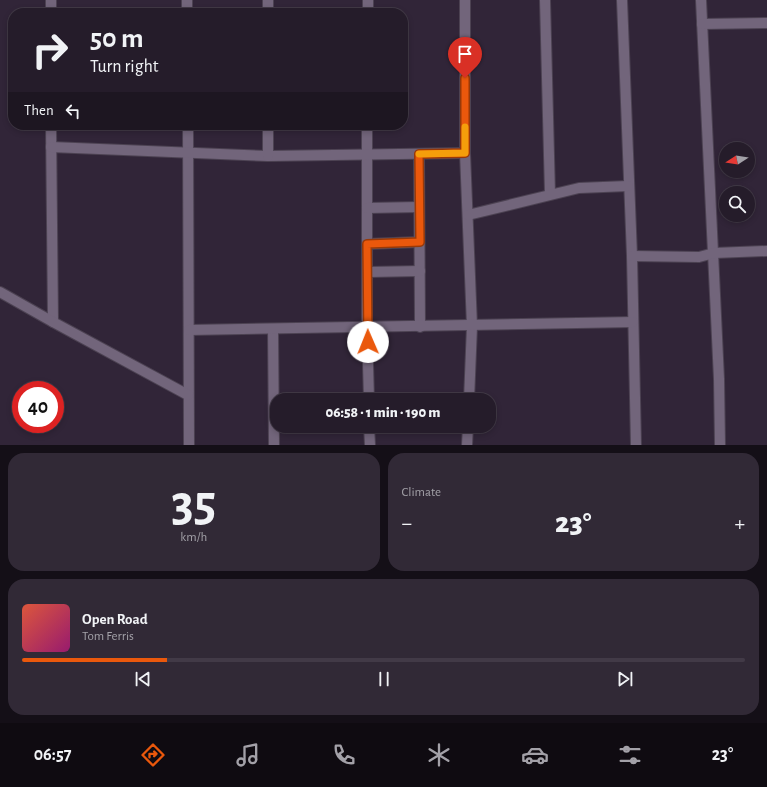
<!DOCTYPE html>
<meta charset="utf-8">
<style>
:root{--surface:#251c2a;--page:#312936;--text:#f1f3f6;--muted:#a3a1a8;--line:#423a47;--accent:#ea580c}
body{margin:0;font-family:"Alegreya Sans",sans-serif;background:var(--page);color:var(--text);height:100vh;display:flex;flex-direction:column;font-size:15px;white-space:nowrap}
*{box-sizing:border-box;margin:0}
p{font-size:13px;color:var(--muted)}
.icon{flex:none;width:22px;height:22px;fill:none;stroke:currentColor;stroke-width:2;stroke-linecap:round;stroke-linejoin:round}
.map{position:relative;height:445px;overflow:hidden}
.drawer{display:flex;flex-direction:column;gap:8px;padding:8px;background:#140f17;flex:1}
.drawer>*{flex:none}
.guide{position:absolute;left:8px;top:8px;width:400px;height:122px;border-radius:16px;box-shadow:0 2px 6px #0003,0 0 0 1px var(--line);background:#251c2a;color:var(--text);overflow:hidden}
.needle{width:26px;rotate:258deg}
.buttons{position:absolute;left:719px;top:142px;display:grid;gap:8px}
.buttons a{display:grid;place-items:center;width:36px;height:36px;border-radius:50%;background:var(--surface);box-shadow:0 2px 6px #0003,0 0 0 1px var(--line);font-size:20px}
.speed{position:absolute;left:12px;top:381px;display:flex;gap:8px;font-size:20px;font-weight:700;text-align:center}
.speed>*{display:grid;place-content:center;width:52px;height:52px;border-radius:50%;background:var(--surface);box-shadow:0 2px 6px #0003,0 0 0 1px var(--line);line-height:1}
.speed .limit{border:6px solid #d22;background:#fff;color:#111}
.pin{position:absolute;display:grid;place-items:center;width:34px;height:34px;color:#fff;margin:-41px -17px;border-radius:50% 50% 50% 0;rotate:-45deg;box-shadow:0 0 4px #0007}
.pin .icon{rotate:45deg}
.me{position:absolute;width:44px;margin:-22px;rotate:359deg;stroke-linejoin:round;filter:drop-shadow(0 0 3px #0008)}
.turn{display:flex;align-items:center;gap:14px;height:84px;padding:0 16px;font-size:18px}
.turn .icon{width:52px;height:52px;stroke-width:2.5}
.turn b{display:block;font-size:28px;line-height:34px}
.then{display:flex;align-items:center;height:38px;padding:0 16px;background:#0003;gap:8px;font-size:15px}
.big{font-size:30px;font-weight:800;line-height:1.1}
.drawer .tile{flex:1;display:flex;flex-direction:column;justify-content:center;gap:6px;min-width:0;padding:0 14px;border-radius:16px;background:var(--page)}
.drawer .dial{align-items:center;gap:0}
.dial b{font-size:52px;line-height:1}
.song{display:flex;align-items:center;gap:12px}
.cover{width:48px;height:48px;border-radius:6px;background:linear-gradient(135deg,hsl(10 70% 55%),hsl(320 70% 35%))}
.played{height:4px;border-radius:2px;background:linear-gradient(90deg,var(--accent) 20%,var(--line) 20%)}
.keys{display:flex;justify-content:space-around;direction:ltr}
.heat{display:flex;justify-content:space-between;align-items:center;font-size:22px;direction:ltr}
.drawer .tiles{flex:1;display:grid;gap:8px;grid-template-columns:1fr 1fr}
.tile:last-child{grid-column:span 2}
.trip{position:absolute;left:270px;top:393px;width:226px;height:40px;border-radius:16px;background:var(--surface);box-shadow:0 2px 6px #0003,0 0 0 1px var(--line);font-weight:800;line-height:40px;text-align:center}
.tab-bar{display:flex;height:64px;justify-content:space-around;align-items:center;background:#0f0b11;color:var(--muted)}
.tab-bar .icon{width:28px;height:28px}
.tab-bar .active{color:var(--accent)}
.tab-bar b{font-size:18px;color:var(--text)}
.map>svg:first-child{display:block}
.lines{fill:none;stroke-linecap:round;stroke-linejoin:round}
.minor-casing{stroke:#4c4252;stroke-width:12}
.minor{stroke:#72657b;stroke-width:10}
.route-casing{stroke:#983908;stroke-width:10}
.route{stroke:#ea580c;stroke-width:7}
.slow{stroke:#f59e0b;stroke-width:7}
</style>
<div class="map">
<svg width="767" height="445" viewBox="0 0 767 445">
<rect width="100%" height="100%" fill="#312538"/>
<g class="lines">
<g class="minor-casing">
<g id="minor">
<path d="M51,0V13"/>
<path d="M187,0V13"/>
<path d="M465,0V153L472,326L469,400"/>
<path d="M545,0L550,194"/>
<path d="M622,0L632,256L636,445"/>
<path d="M701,0L719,379L720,445"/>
<path d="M268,13V0"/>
<path d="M368,13V0"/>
<path d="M702,24L767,23"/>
<path d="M51,125L53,322"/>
<path d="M188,125L189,445"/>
<path d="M367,125V328L369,400"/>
<path d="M51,147L268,156L465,153"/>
<path d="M419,154L420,327"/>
<path d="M268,156V125"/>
<path d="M367,208L419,207"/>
<path d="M468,215L579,188L628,186"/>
<path d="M367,244L419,242"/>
<path d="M632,256L699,257L714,253L767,251"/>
<path d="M368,272L420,271"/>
<path d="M0,292L53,322L188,395"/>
<path d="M273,329L274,445"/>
<path d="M189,330L633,322"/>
<path d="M369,426L370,445"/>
<path d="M467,445L468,426"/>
</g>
</g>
<use href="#minor" class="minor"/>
</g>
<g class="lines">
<g class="route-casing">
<path id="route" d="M368,342L367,244L420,242L419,154L465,153V78"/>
</g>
<use href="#route" class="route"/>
<path class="slow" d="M419,154L465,153V127"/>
</g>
</svg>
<div class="buttons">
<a><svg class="needle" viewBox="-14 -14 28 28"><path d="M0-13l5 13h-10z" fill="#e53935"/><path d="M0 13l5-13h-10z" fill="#a3a1a8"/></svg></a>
<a><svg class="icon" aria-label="search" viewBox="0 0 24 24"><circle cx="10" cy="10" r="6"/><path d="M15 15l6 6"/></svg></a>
</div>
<div class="speed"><div class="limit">40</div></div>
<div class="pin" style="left:465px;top:78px;background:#d93025"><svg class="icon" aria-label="arrive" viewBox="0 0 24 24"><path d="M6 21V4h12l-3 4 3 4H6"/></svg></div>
<svg class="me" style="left:368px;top:342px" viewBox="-20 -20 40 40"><circle r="19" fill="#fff"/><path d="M0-13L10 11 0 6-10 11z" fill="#ea580c"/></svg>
<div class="trip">06:58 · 1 min · 190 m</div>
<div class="guide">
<div class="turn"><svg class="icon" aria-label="right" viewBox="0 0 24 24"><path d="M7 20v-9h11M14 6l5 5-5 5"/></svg><div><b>50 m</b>Turn right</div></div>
<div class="then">Then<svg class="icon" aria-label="left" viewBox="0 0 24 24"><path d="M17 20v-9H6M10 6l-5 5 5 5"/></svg></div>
</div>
</div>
<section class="drawer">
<div class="tiles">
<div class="tile dial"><b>35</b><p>km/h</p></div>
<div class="tile"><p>Climate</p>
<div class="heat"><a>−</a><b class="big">23°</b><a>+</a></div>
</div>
<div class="tile">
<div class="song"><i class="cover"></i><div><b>Open Road</b><p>Tom Ferris</p></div></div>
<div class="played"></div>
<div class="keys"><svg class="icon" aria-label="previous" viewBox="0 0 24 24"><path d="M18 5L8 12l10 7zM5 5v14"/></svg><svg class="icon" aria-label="pause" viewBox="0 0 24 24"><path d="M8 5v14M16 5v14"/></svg><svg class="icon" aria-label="next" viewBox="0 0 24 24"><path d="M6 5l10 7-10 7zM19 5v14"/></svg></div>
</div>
</div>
</section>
<nav class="tab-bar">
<b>06:57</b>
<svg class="icon active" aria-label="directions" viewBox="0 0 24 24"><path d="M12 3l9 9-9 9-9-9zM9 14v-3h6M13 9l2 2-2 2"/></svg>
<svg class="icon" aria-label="music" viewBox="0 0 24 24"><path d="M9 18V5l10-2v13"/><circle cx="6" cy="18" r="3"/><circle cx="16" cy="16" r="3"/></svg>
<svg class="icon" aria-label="phone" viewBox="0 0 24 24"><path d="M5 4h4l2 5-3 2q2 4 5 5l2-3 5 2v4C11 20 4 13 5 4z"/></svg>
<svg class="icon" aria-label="climate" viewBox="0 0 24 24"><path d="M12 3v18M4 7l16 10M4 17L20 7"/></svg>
<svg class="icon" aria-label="car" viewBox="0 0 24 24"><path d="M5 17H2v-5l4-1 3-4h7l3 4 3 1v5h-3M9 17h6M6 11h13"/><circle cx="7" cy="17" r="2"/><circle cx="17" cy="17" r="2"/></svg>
<svg class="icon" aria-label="filters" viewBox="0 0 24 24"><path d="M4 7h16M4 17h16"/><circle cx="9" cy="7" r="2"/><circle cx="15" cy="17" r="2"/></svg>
<b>23°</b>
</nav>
